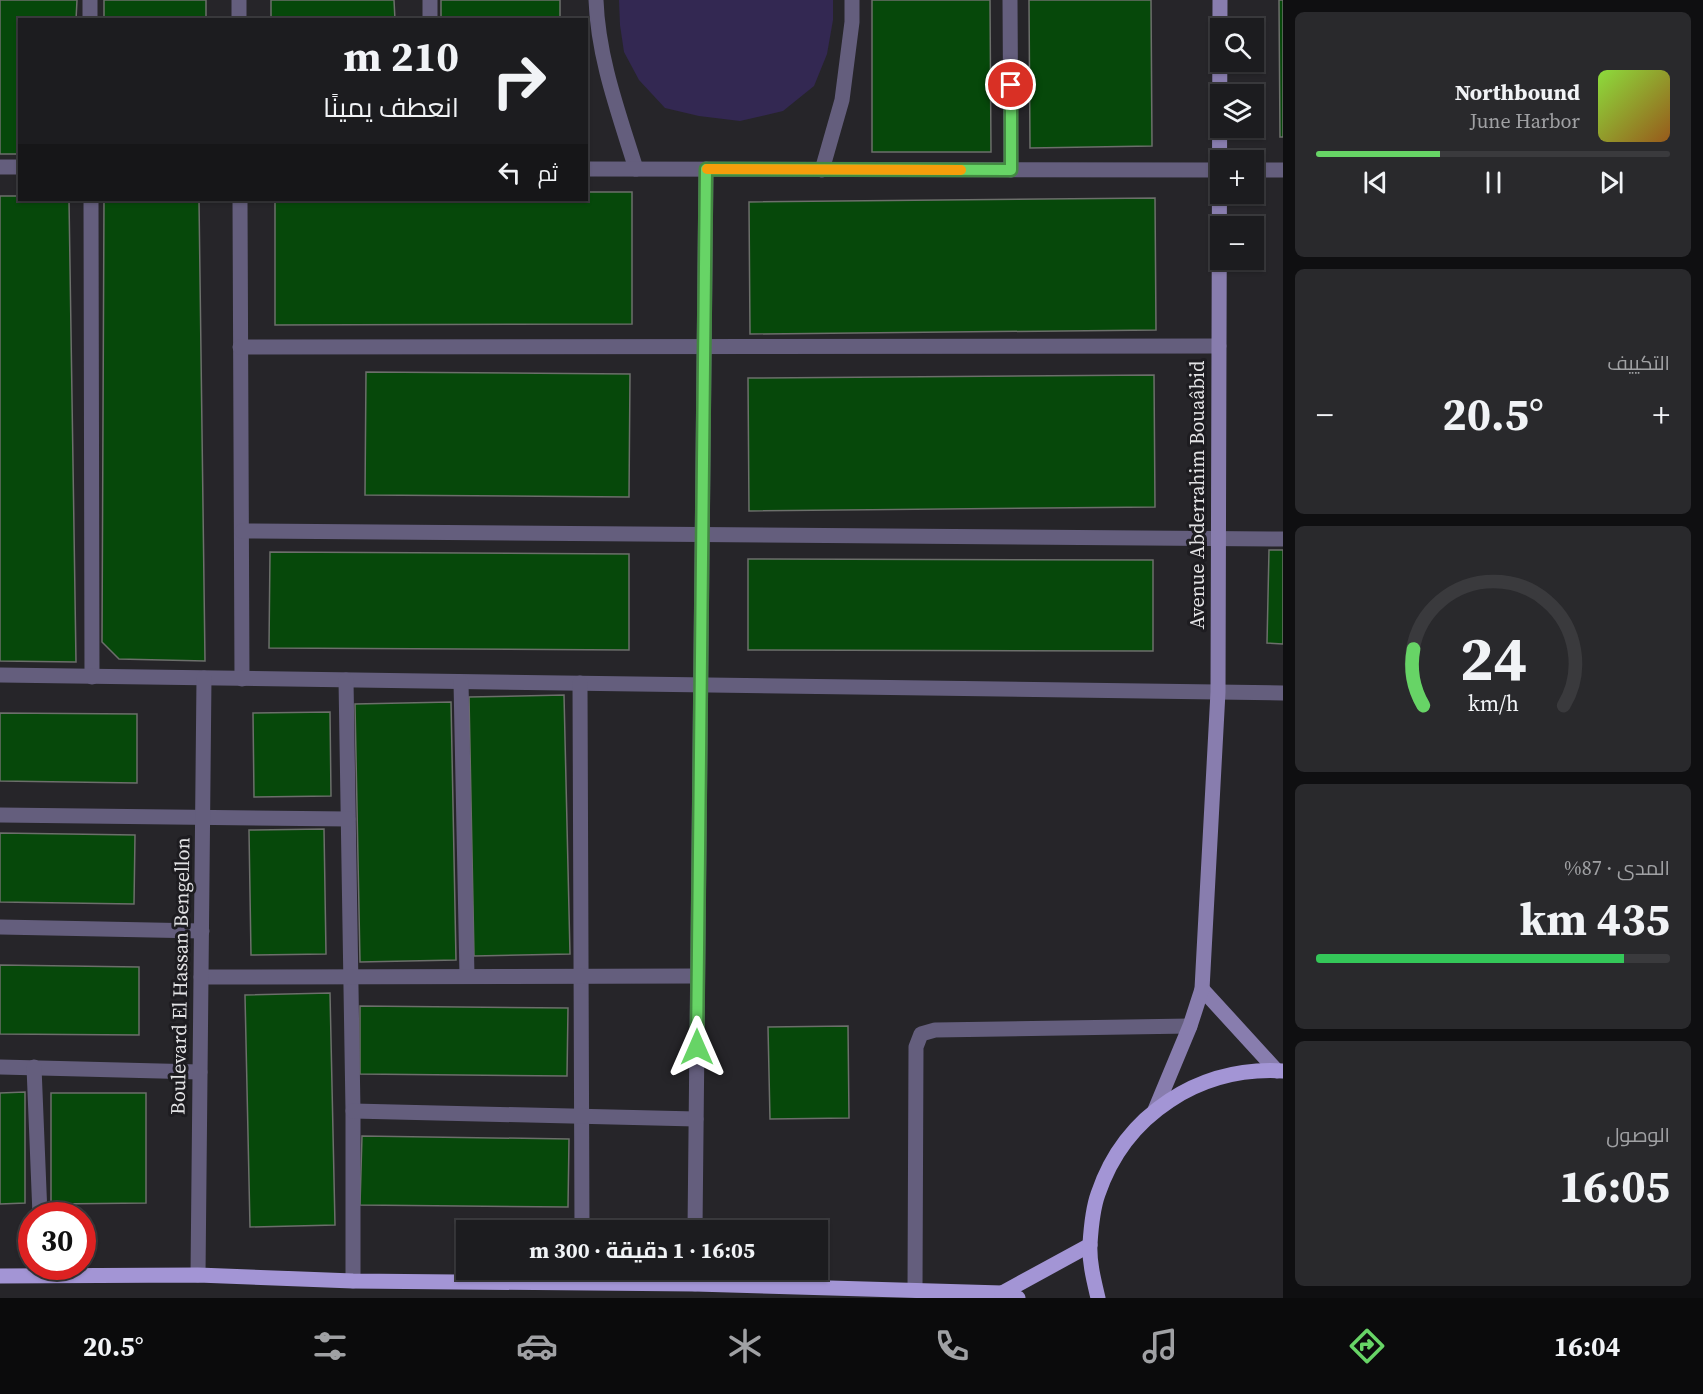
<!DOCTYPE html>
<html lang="ar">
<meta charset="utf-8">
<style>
:root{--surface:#1c1c1f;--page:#29292c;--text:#f1f3f6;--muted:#a0a1a4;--line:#3a3a3d;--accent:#67d466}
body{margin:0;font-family:"Source Serif 4",Cairo,serif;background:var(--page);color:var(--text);direction:rtl;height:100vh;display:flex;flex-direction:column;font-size:22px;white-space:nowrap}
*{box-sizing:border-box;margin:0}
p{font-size:20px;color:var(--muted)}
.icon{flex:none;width:33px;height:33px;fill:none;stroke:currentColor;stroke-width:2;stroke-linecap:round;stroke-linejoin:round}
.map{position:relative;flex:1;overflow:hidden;direction:ltr}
.drawer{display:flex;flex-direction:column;gap:12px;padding:12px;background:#0f0f11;width:420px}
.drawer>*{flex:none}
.top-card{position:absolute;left:18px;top:18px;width:570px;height:183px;border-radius:0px;box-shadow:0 2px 4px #0004,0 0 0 2px var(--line);direction:rtl;background:#1c1c1f;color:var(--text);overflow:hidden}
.tools{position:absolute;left:1210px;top:18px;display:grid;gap:12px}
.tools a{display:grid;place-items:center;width:54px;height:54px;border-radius:0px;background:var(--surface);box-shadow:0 2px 4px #0004,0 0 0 2px var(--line);font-size:30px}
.speed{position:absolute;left:18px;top:1202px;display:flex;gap:12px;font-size:30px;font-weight:700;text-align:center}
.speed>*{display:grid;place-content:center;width:78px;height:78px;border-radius:50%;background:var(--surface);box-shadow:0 2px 4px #0004,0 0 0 2px var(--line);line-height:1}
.speed .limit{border:9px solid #d22;background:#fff;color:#111}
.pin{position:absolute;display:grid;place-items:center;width:51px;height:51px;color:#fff;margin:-26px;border:3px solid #fff;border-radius:50%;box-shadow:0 2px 6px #0007}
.me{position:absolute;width:66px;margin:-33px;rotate:0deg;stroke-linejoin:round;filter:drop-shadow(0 0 4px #0008)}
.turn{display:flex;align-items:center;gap:21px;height:126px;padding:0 30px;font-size:27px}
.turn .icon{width:78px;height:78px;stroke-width:2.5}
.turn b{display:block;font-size:42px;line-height:51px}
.then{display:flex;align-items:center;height:57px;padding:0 30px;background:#0003;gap:12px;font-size:22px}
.big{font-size:45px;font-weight:700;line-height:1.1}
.drawer .tile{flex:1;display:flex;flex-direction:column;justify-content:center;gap:9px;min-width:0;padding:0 21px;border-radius:9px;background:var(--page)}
.drawer .dial{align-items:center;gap:0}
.dial svg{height:156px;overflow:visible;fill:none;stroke:var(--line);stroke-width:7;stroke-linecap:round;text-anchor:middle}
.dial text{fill:var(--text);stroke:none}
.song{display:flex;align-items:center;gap:18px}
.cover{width:72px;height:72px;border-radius:9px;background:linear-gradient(135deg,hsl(90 70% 55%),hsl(30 70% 35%))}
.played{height:6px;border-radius:3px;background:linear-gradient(90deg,var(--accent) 35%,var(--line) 35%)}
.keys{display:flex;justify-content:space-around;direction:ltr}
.heat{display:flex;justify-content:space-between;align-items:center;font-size:33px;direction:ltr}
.charge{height:9px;border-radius:4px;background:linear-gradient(90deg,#34c759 87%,var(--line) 0)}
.trip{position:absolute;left:456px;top:1220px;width:372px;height:60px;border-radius:0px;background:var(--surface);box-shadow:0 2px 4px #0004,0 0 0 2px var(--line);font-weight:700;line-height:60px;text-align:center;direction:rtl}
.tabs{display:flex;height:96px;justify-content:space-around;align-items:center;background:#0b0b0c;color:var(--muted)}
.tabs .icon{width:42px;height:42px}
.tabs .selected{color:var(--accent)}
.tabs b{font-size:27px;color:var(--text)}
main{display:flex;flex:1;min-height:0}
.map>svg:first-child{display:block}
.green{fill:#332852}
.building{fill:#06480a;stroke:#6c6f6b;stroke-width:1.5}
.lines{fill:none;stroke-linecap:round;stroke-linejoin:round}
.street{stroke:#645e7d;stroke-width:15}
.secondary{stroke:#887dae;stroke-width:15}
.primary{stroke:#a395d5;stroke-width:15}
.route-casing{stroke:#438a42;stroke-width:15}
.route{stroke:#67d466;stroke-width:10}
.slow{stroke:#f59e0b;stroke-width:10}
.labels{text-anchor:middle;stroke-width:6;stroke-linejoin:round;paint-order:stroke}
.street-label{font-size:20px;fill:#e3e3e5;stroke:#1d1c20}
</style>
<main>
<section class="drawer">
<div class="tile">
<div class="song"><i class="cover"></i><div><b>Northbound</b><p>June Harbor</p></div></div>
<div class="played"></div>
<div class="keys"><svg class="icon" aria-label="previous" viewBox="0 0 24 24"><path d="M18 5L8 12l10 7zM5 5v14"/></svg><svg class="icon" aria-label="pause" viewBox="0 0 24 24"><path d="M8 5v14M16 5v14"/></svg><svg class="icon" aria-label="next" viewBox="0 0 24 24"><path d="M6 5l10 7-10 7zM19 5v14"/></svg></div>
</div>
<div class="tile"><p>التكييف</p>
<div class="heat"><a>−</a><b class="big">20.5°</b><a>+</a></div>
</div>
<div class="tile dial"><svg viewBox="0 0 100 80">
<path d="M14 69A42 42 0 1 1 86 69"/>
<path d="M14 69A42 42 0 0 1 9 40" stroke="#67d466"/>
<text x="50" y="56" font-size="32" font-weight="700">24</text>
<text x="50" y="72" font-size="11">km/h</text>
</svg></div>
<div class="tile"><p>المدى · 87%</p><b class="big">435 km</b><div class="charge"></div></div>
<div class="tile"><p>الوصول</p><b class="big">16:05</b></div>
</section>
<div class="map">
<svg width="1283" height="1298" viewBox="0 0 1283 1298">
<rect width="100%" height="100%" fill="#262529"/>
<path class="green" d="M619,0H833V20L827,54L814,86L783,111L740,121L699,116L665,108L639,80L624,52L620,25Z"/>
<g class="building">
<path d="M0,0H77L76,20H20V154H0Z"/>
<rect x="104" y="0" width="102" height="20"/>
<path d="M271,0H394L395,20H271Z"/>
<rect x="441" y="0" width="119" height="20"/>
<path d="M872,0H990L991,152H872Z"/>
<path d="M1029,0H1151L1152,146L1030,148Z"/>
<path d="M1279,0H1283V137H1280Z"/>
<path d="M586,192H632V324L275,325V200H586Z"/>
<path d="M0,196H20V200H69L76,662L0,661Z"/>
<path d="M1155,198L1156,330L750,334L749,202Z"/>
<path d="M104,200H199L205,661L119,659L102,642Z"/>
<path d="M366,372L630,374L629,497L365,495Z"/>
<path d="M1154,375L1155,507L749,511L748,378Z"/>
<path d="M1269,550H1283V644L1267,643Z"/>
<path d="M270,552L629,554V650L269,648Z"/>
<path d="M748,559L1153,560V651L748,650Z"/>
<path d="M564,695L570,954L474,956L469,697Z"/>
<path d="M451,702L456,960L360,962L355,704Z"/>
<path d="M330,712L331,796L254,797L253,713Z"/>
<path d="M0,713L137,714V783L0,781Z"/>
<path d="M324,829L326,954L251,955L249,830Z"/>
<path d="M0,833L135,835L134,904L0,902Z"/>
<path d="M0,965L139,967V1035L0,1034Z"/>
<path d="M330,993L335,1225L250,1227L245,995Z"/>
<path d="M360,1006L568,1008L567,1076L360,1074Z"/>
<path d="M848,1026L849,1118L770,1119L768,1027Z"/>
<path d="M25,1092V1203L0,1204V1093Z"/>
<path d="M51,1093H146V1203L51,1204Z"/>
<path d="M362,1136L569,1139L568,1207L360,1205Z"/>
</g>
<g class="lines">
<g class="street">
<path d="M90,0V20"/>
<path d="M239,0V20"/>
<path d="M430,0V20"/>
<path d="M596,0C598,58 619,114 636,169"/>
<path d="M1010,0L1011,170"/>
<path d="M0,167H20"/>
<path d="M586,169L1221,170"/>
<path d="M822,170L842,100L852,22V0"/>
<path d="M1254,170H1283"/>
<path d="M91,200L92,677"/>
<path d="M240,200L242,679"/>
<path d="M240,347L1219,346"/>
<path d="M242,531L1283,539"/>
<path d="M0,675L1283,693"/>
<path d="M346,680L353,1111V1281"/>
<path d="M461,682L467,976"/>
<path d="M580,683L582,1230"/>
<path d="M0,815L348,819"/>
<path d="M0,927L202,931"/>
<path d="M201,977L697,976"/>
<path d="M0,1067L200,1072"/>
<path d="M34,1067L40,1215"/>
<path d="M353,1111L696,1119"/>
<path d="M695,1230L706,169"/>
<path d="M582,1269V1282"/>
<path d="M198,1275L204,678"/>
<path d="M695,1284V1269"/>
<path d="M915,1290L916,1047L921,1034L935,1030L1190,1026"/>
</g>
<g class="secondary">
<path d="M1202,989L1277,1071"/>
<path d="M1155,1110L1190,1026L1202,989L1218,692L1220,0"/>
</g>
<g class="primary">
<path d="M0,1276L198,1275L353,1281L695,1284L1002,1293L1018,1298"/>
<path d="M1002,1293L1090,1245"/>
<path d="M1098,1298C1094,1281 1089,1262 1090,1244C1091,1228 1093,1208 1098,1194C1125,1114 1200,1066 1283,1071"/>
</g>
</g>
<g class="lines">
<g class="route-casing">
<path id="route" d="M697,1047L706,169L1011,170V85"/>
</g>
<use href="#route" class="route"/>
<path class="slow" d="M707,169L961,170"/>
</g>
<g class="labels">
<g class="street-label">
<text transform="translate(1197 495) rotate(-90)" y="7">Avenue Abderrahim Bouaâbid</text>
<text transform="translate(180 976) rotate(-89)" y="7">Boulevard El Hassan Bengellon</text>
</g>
</g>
</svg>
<div class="tools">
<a><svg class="icon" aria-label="search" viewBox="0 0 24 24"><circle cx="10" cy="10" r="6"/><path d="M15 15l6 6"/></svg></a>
<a><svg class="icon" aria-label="layers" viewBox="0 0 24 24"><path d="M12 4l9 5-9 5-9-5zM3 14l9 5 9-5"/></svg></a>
<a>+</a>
<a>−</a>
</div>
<div class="speed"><div class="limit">30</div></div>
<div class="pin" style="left:1011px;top:85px;background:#d93025"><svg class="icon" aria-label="arrive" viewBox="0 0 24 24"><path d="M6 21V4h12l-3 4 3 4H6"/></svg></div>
<svg class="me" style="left:697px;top:1047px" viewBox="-20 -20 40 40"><path d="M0-17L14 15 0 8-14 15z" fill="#67d466" stroke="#fff" stroke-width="4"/></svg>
<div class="trip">16:05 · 1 دقيقة · 300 m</div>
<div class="top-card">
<div class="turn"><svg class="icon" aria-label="right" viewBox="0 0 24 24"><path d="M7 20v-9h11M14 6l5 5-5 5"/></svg><div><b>210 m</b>انعطف يمينًا</div></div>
<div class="then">ثم<svg class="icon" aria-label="left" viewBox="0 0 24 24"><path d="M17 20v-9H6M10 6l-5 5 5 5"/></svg></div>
</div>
</div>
</main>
<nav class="tabs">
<b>16:04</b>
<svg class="icon selected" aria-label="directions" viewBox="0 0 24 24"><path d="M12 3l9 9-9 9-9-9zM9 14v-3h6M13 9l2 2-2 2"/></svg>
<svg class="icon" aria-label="music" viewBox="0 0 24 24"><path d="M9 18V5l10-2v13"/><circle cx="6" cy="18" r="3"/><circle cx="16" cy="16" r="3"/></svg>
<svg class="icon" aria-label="phone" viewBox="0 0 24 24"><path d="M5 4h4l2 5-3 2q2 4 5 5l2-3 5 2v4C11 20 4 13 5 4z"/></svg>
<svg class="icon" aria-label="climate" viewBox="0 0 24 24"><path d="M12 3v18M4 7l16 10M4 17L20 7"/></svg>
<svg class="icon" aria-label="car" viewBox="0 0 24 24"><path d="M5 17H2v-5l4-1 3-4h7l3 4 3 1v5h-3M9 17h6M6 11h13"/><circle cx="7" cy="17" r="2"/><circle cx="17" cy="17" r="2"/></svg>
<svg class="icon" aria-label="filters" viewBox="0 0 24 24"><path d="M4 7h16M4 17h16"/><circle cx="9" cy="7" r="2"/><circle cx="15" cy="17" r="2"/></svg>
<b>20.5°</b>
</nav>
